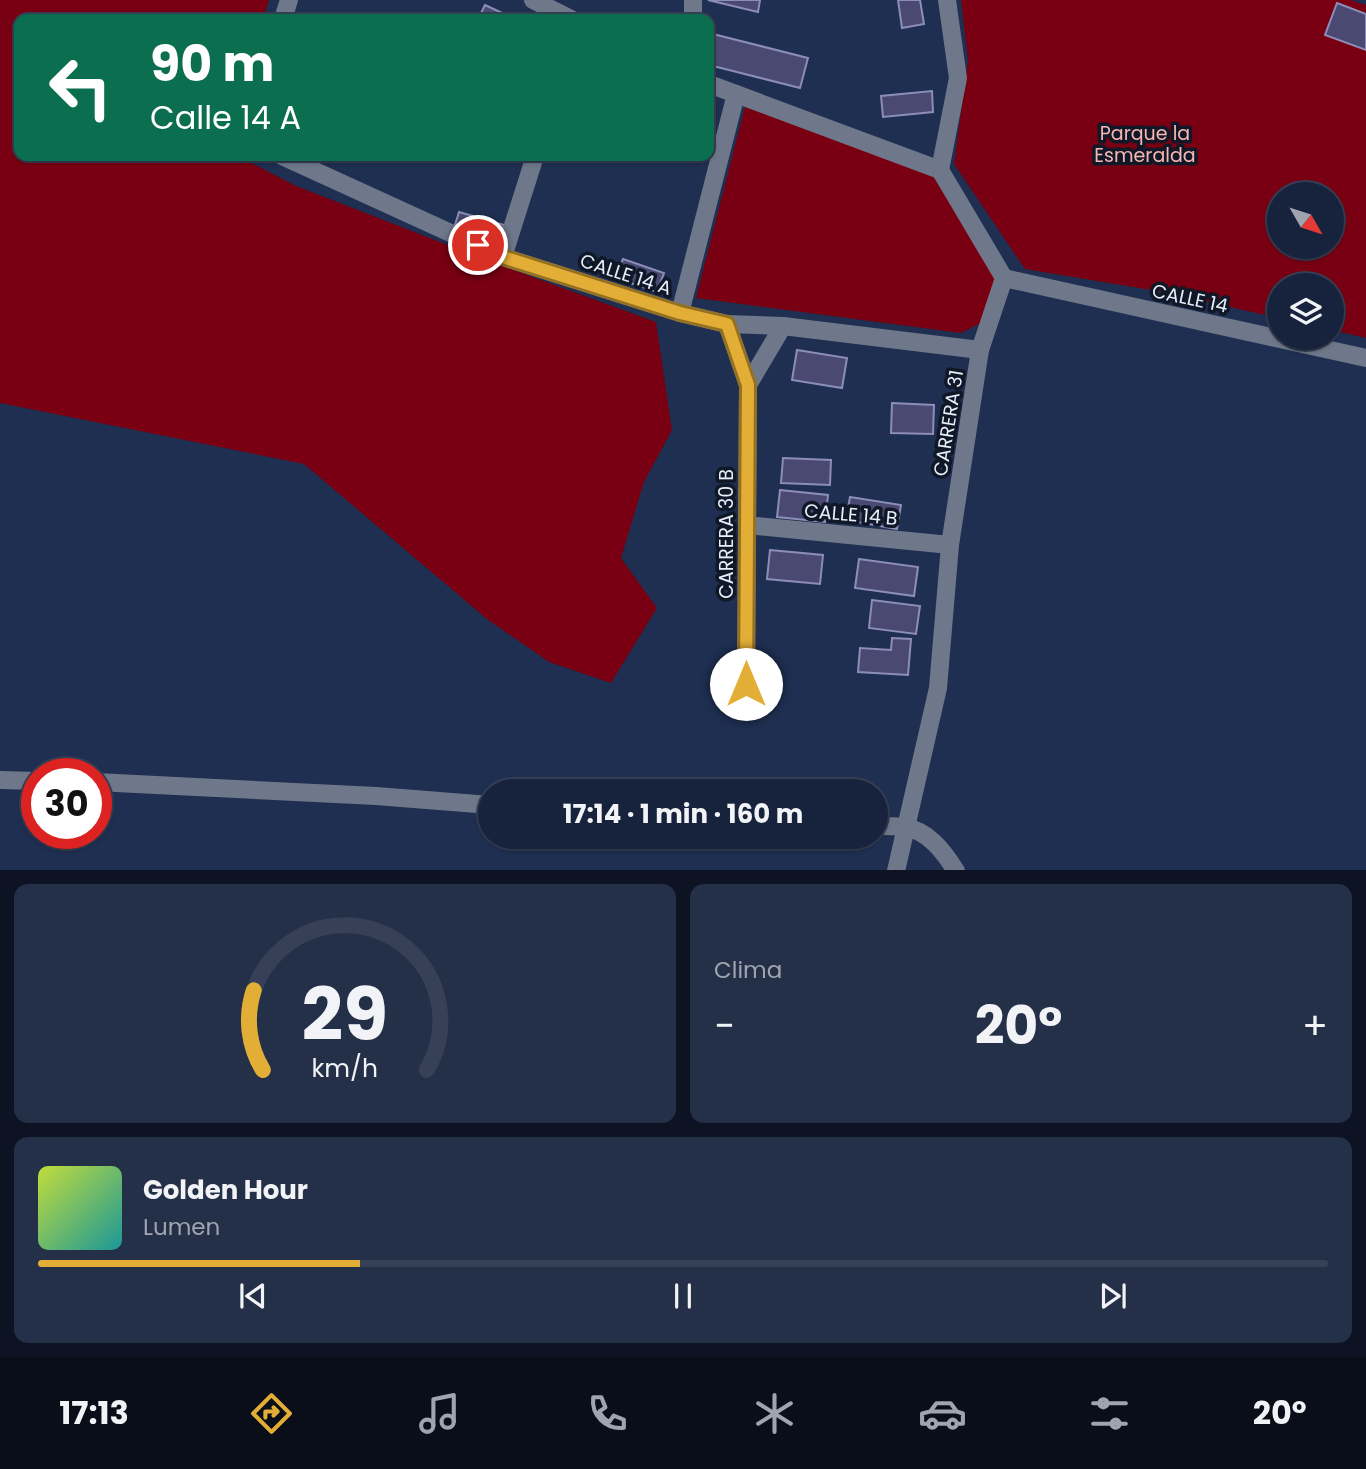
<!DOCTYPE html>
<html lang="es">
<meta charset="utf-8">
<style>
:root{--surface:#17233d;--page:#242f48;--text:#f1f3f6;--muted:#9ea4b0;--line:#364057;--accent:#e3ae35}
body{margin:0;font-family:Poppins,sans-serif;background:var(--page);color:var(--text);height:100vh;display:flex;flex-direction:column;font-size:26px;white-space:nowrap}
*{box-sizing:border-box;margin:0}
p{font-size:23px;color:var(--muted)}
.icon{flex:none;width:38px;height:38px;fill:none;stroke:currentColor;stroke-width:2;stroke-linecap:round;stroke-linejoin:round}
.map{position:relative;height:870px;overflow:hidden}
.drawer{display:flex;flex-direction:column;gap:14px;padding:14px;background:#0d1322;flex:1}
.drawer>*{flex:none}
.guide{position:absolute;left:14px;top:14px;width:700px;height:147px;border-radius:14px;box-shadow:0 2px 5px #0004,0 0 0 2px var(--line);background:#0b6e4f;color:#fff;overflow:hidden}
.needle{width:46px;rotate:129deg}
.fabs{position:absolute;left:1267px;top:182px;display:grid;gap:14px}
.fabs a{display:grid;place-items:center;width:77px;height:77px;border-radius:50%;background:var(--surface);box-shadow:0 2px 5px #0004,0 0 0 2px var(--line);font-size:35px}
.speed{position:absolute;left:21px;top:758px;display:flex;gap:14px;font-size:35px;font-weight:700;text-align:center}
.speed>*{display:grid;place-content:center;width:91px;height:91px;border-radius:50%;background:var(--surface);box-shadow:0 2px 5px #0004,0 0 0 2px var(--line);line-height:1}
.speed .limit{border:10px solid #d22;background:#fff;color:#111}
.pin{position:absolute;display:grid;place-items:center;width:60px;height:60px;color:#fff;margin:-30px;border:4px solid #fff;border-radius:50%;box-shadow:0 2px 7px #0007}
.me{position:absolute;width:77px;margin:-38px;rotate:0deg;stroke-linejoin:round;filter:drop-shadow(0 0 5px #0008)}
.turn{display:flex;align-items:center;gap:24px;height:147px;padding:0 21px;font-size:32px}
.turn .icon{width:91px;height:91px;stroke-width:2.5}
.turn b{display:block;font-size:49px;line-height:60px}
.big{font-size:52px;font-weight:700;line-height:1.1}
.drawer .card{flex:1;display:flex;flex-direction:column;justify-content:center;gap:10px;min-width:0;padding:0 24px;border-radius:14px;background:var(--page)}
.drawer .dial{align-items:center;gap:0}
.dial svg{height:182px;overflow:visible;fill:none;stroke:var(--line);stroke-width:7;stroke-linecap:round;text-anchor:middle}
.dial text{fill:var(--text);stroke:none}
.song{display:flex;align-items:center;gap:21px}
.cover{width:84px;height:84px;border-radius:10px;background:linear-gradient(135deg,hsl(70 70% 55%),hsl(180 70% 35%))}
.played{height:7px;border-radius:4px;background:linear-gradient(90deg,var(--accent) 25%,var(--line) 25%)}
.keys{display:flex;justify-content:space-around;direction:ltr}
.heat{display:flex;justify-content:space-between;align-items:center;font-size:38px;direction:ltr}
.drawer .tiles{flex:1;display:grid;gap:14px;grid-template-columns:1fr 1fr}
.card:last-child{grid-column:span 2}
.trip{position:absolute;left:478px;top:779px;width:410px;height:70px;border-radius:35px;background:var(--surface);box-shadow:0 2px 5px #0004,0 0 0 2px var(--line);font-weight:700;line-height:70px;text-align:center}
.dock{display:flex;height:112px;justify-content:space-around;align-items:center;background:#090e18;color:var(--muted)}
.dock .icon{width:49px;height:49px}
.dock .active{color:var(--accent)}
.dock b{font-size:32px;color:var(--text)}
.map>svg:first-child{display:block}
.green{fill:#780012;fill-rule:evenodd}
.building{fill:#4a4971;stroke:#8c8db9;stroke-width:2}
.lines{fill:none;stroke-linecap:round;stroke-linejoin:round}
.minor{stroke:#6f788a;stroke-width:18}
.route-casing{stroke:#947122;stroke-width:18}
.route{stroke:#e3ae35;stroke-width:12}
.labels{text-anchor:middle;stroke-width:7;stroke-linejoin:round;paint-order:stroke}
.park-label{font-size:19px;fill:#f7b6b2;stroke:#101827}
.street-label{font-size:19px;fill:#e6edfb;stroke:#101827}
</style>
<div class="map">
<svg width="1366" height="871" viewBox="0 0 1366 871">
<rect width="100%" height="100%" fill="#1f2f51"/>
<g class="green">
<path d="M0,0H269L263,19H19V156H238L296,186L489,261L656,322L672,430L644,482L621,558L657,608L611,683L549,662L487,619L304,464L0,403Z"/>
<path d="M961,0H1351L1366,5V338L1332,330V285H1279V318L1163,292L1025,269L954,164L968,60ZM1279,194H1332V247H1279Z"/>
<path d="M746,103L938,178L997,266L996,301L983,322L961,333L696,298Z"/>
</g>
<g class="building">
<path d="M708,0H760L758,12Z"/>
<path d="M898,0H920L924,24L902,28Z"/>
<path d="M1337,3L1366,14V50L1325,35Z"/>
<path d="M485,5L515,19H478Z"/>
<path d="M709,33L808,58L800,88L709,65Z"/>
<path d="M932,91L933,112L883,117L881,96Z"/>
<path d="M459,212L504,225L499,241L454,228Z"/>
<path d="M623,259L664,273L657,292L615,278Z"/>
<path d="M797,350L847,358L842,388L792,380Z"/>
<path d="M892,403L934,405L933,434L891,433Z"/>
<path d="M783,458L831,460L830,485L781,483Z"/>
<path d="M780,490L828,495L825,522L777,517Z"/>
<path d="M850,497L901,505L897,529L846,520Z"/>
<path d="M770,550L823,555L820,584L767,579Z"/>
<path d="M859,559L918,567L914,596L855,588Z"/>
<path d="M872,600L920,606L916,634L869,628Z"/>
<path d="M892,638L911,639L908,675L858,672L860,648L891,650Z"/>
</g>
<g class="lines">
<g class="minor">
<path d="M533,0L571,19"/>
<path d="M283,19L289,0"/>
<path d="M693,19V0"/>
<path d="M709,84L940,170"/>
<path d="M282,156L503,257L680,313L727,324L783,326L980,350"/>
<path d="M503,257L535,156"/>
<path d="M1004,278L1366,358"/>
<path d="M680,313L736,94"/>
<path d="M727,324L748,385L746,684"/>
<path d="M748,385L783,326"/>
<path d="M747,525L950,545"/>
<path d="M0,780L37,781"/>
<path d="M96,782L376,796L490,805"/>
<path d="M875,826C885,826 895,826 904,827C928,830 944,852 956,871"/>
<path d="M896,871L938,688L950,545L980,350L1004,278L940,170L958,78L947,0"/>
</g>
</g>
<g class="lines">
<g class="route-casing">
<path id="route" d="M478,245L503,257L680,313L727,324L748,385L746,684"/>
</g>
<use href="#route" class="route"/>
</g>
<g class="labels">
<g class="park-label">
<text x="1145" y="140">Parque la<tspan x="1145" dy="22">Esmeralda</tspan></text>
</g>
<g class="street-label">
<text transform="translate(626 274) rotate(18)" y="7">CALLE 14 A</text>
<text transform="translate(1190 298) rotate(12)" y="7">CALLE 14</text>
<text transform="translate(948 423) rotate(-81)" y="7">CARRERA 31</text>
<text transform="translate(851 514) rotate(5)" y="7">CALLE 14 B</text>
<text transform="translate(726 534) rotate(-90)" y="7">CARRERA 30 B</text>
</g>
</g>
</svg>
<div class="fabs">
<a><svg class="needle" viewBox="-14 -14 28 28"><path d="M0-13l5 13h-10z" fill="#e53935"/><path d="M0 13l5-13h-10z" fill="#9ea4b0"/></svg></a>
<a><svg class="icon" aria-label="layers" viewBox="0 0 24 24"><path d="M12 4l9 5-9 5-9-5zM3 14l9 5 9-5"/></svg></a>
</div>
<div class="speed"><div class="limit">30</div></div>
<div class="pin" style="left:478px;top:245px;background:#d93025"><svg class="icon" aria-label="arrive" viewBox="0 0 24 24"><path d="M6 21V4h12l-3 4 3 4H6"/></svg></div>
<svg class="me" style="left:746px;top:684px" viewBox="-20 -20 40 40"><circle r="19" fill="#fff"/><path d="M0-13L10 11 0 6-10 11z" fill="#e3ae35"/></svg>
<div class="trip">17:14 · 1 min · 160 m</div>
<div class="guide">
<div class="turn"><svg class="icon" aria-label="left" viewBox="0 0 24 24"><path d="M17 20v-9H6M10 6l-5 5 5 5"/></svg><div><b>90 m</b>Calle 14 A</div></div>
</div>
</div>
<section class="drawer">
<div class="tiles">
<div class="card dial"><svg viewBox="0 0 100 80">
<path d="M14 69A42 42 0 1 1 86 69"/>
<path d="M14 69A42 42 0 0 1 10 34" stroke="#e3ae35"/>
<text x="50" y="56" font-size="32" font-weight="700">29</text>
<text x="50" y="72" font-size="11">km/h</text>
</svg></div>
<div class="card"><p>Clima</p>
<div class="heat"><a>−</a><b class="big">20°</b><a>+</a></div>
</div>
<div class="card">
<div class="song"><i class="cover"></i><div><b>Golden Hour</b><p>Lumen</p></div></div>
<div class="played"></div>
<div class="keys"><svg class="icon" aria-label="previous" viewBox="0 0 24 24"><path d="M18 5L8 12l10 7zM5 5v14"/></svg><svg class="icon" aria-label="pause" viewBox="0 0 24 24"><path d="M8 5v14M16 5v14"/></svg><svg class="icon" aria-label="next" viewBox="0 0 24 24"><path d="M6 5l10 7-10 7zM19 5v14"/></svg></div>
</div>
</div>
</section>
<nav class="dock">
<b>17:13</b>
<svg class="icon active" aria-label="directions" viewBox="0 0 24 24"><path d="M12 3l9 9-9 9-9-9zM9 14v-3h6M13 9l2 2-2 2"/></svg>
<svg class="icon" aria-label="music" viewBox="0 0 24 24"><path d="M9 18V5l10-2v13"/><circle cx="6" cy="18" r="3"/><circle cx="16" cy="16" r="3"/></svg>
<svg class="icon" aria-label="phone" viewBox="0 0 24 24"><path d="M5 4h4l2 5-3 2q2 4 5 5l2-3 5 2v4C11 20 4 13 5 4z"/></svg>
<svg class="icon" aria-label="climate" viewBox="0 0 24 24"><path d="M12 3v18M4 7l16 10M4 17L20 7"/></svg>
<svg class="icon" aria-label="car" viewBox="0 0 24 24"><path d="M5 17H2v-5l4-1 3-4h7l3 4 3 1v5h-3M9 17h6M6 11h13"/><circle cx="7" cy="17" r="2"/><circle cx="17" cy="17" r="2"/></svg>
<svg class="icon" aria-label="filters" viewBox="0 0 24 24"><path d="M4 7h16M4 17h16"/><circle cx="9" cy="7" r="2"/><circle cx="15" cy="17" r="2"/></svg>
<b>20°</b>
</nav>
